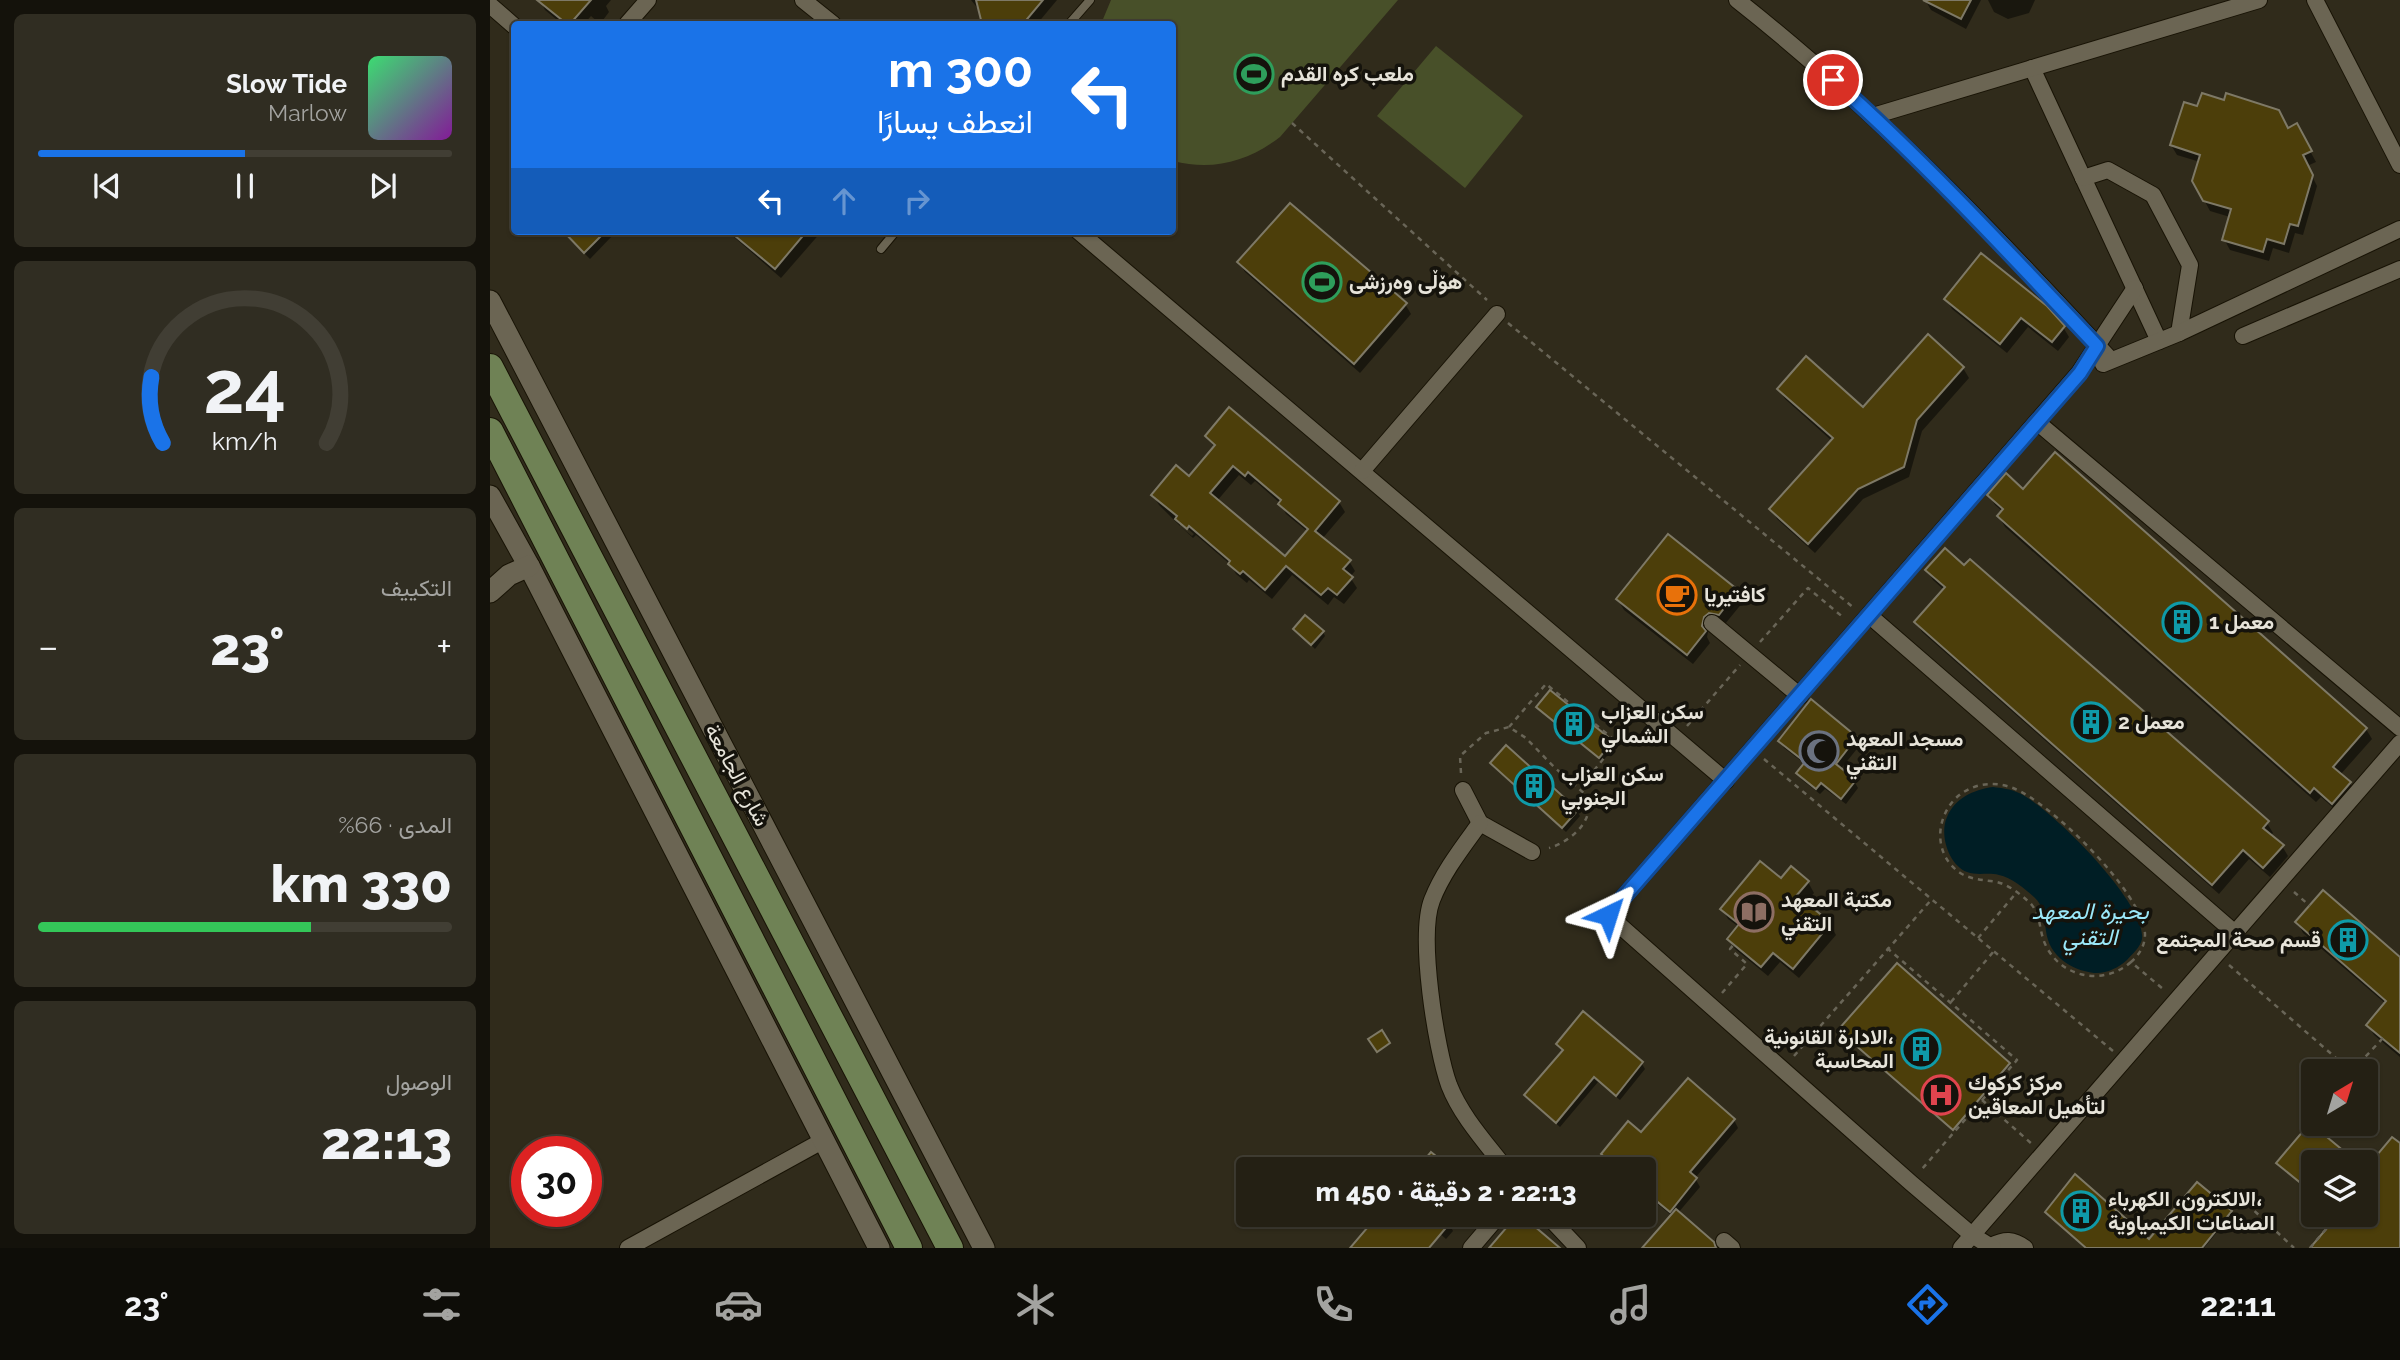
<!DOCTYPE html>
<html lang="ar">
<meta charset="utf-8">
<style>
:root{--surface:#242014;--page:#302d22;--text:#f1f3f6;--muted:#a3a3a0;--line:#413e34;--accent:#1a73e8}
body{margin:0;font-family:Raleway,Vazirmatn,sans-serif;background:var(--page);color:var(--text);direction:rtl;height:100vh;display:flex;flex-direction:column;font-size:26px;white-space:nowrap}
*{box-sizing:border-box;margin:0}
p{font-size:23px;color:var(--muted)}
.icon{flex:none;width:38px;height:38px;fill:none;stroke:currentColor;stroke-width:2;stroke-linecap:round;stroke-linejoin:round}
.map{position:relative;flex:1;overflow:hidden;direction:ltr}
.side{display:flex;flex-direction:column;gap:14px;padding:14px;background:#14120b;width:490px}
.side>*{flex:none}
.banner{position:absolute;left:21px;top:21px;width:665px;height:214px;border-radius:7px;box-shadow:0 2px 5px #0004,0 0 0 2px var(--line);direction:rtl;background:#1a73e8;color:#fff;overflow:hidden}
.needle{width:46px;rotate:38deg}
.buttons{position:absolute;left:1811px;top:1059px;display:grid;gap:14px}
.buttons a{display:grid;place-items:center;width:77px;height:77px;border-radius:7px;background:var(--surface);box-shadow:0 2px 5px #0004,0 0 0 2px var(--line);font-size:35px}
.speed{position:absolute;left:21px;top:1136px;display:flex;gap:14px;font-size:35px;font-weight:700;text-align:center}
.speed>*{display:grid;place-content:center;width:91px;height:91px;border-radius:50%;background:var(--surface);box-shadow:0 2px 5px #0004,0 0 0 2px var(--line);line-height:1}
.speed .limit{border:10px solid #d22;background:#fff;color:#111}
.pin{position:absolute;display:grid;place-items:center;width:60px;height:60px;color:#fff;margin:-30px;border:4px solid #fff;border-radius:50%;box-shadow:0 2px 7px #0007}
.me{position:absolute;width:77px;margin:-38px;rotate:41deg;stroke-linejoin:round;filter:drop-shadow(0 0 5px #0008)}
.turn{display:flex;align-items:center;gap:24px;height:147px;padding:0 28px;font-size:32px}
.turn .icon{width:91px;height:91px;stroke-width:2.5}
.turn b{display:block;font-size:49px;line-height:60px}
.lanes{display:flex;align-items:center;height:66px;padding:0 28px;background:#0003;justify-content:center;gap:35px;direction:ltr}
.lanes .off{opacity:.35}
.big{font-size:52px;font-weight:800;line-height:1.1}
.side .widget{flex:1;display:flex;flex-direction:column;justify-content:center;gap:10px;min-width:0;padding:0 24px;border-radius:10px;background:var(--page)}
.side .dial{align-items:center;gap:0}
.dial svg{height:182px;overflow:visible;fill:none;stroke:var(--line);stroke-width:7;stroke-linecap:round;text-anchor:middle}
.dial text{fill:var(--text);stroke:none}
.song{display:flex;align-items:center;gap:21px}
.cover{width:84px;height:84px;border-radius:10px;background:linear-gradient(135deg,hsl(140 70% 55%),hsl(290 70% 35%))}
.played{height:7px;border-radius:4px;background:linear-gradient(90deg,var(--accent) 50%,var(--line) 50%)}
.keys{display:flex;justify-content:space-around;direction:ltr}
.heat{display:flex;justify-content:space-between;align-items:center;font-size:38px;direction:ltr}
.charge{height:10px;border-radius:5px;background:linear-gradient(90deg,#34c759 66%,var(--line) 0)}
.trip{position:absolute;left:746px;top:1157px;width:420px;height:70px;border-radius:7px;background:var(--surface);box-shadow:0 2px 5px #0004,0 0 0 2px var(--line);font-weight:800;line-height:70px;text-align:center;direction:rtl}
.tab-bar{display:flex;height:112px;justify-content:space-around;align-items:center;background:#0e0d08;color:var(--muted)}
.tab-bar .icon{width:49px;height:49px}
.tab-bar .current{color:var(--accent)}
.tab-bar b{font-size:32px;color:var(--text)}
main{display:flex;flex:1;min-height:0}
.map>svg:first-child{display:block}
.green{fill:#485029}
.water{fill:#001e25}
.shadow{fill:#0007;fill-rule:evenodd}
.building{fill:#4c3e0a;stroke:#7e7966;stroke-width:2;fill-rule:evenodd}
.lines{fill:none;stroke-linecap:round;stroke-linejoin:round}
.service-casing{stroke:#181305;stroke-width:10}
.minor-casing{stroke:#181305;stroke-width:18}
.tertiary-casing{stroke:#181305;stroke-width:23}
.primary-casing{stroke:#181305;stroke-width:28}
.path{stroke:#696557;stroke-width:2.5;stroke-dasharray:5 5;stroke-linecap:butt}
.service{stroke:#6b6553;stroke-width:8}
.minor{stroke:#6b6553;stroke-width:16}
.tertiary{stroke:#6b6553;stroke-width:21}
.primary{stroke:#6f8255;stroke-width:26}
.route-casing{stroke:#114b97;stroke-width:18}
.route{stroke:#1a73e8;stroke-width:12}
.labels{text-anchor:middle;stroke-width:7;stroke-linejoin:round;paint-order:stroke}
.poi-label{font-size:21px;font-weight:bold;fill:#e7e4da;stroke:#15130c;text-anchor:start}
.street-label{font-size:21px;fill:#e7e4da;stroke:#15130c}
.water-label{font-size:23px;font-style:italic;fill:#9be8f9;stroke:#15130c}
</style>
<main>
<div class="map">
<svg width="1910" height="1248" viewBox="0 0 1910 1248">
<rect width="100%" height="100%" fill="#302b1b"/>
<g class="green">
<path d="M621,0H908L790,137C757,162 723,171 683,161L682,24H611Z"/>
<path d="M946,46L1033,116L975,188L887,116Z"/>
</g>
<path class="water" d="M1503,787C1511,788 1521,789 1529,793C1560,807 1657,904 1652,939C1650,948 1643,953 1637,960C1628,968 1616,974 1604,973C1581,970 1559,956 1556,931C1554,918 1555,907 1544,897C1535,889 1521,877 1509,875C1498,872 1488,876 1477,872C1459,865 1449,835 1457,817C1465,798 1483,790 1503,787Z"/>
<g class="shadow">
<path d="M50,0H121L116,6L119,12L110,24L101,16L94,24H72L55,10Z"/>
<path d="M481,0H567L547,24H495L489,10Z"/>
<path d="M1435,0H1491L1476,29L1441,10Z"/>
<path d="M1498,0H1545L1539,13L1518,19L1504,12Z"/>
<path d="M1798,130L1812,136L1826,162L1817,166L1827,186L1813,235L1805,233L1799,253L1783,248L1779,261L1740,250L1734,239L1740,217L1720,211L1704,181L1710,162L1687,155L1681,145Z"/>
<path d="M72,231H123L124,234L100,259Z"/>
<path d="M237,231H332L291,278Z"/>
<path d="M749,262L915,304L921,314L870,373L755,272Z"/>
<path d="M1456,299L1573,327L1579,337L1568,351L1538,327L1517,353L1462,309Z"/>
<path d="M1473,368L1479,378L1432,431L1419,477L1373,499L1325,553L1287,519L1282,509L1342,441L1295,399L1289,389L1373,409Z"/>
<path d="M717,436L849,502L855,512L832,539L859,561L865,571L860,577L867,588L854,604L844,597L838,605L802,575L782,599L759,580L757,583L746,574L741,565L706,535L703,538L691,527L702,536L704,534L690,522V526L669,505L663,495L699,479L725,448ZM749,475L761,485L765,481L791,504L796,514L818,532L795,559L727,501Z"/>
<path d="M1533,491L1876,729L1882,739L1850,775L1860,783L1866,794L1849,813L1831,797L1826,802L1515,527L1509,517L1513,512L1505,505L1499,495Z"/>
<path d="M1437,570L1777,823L1783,833L1780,836L1792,846L1798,856L1780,877L1759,859L1729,894L1432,632L1426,622L1454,590L1443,580Z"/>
<path d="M1247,591L1253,602L1235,624L1219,627L1217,637L1220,643L1203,664L1134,610L1128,600Z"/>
<path d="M805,629L833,632L835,636L825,649Z"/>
<path d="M1048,707L1121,742L1124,747L1112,762Z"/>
<path d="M1366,738L1370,745L1350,770L1364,781L1368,788L1356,804L1335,789L1330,794L1312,780L1308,773L1315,764L1294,748L1290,741Z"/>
<path d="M1016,747L1087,811L1090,816L1076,832L1004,767L1002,763Z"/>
<path d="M1291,880L1318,882L1324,893L1315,903L1340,924L1346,935L1309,978L1290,962L1278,976L1245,949L1239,939L1249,927L1238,919L1232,909Z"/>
<path d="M1808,923L1910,959V1057L1884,1035L1878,1025L1896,1004L1813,933Z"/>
<path d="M1093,1014L1152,1064L1155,1069L1130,1100L1108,1082L1070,1127L1040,1101L1037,1096L1074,1052L1068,1044Z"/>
<path d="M1351,1032L1519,1064L1520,1065L1464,1130Z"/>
<path d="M1198,1081L1244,1120L1248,1128L1205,1178L1210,1187L1188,1213L1225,1248H1154L1182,1216L1153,1192V1169H1126L1113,1154L1152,1134Z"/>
<path d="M1707,1184L1742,1214L1714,1248H1597L1659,1242Z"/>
<path d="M928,1214L959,1224L963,1231L956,1239Z"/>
</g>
<g class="building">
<path d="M47,0H101L80,24H77Z"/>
<path d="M486,0H553L533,24H492Z"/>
<path d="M1433,0H1481L1471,19Z"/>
<path d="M1712,93L1734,100L1736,93L1789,110L1798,128L1807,123L1822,151L1813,155L1823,175L1808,226L1800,224L1794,244L1777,239L1773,252L1732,240L1741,209L1713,201L1702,181L1710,155L1680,145L1694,102L1707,106Z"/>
<path d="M800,203L917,303L864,364L747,262Z"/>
<path d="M73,231H116L94,253Z"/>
<path d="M239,231H317L285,269Z"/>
<path d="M1491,253L1557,306L1575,326L1562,342L1531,318L1510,344L1454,299Z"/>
<path d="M1438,334L1474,367L1427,420L1414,467L1368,489L1318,544L1279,509L1343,438L1287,389L1316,356L1373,407Z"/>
<path d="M739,407L850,501L825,531L861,560L853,569L863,577L847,595L838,588L831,595L796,566L775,590L753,571L750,574L738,564L740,561L699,526L697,529L685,519L687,516L661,495L686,465L699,476L725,445L715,436ZM743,466L755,476L758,472L791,500L788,504L818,529L795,556L720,493Z"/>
<path d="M1565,452L1877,728L1843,767L1861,782L1842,804L1824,788L1820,793L1507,516L1513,509L1497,495L1516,473L1533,489Z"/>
<path d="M1178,534L1248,590L1229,615L1219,613L1214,617L1212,626L1216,631L1197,655L1126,599Z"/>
<path d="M1455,548L1474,565L1480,559L1779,821L1773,828L1794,845L1773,868L1753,850L1722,885L1424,622L1455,587L1435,570Z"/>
<path d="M815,615L834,631L821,645L803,629Z"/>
<path d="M1060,690L1123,741L1109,758L1046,707Z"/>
<path d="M1321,699L1367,737L1346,764L1366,780L1351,799L1331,783L1326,789L1306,773L1315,762L1288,741Z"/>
<path d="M1016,745L1088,810L1072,828L1000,763Z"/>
<path d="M1270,861L1291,878L1301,866L1319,881L1307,895L1341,923L1303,969L1283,953L1271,967L1237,939L1249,924L1230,909Z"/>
<path d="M1833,890L1910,957V1053L1876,1025L1896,1001L1805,922Z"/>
<path d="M1407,963L1520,1063L1463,1130L1348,1030Z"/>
<path d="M1093,1011L1153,1062L1126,1096L1104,1077L1066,1123L1034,1095L1073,1050L1066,1044Z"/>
<path d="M892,1030L900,1043L887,1052L878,1039Z"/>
<path d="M1198,1078L1245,1119L1200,1172L1207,1178L1180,1212L1153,1190V1169H1128L1111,1154L1138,1121L1151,1132Z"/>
<path d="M1820,1123L1867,1162H1824V1194L1786,1163Z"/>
<path d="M1902,1137L1910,1143V1248H1820L1849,1214H1876V1168Z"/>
<path d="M941,1152L962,1169H927Z"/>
<path d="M1585,1174L1659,1239L1707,1182L1742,1211L1712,1248H1596L1555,1212Z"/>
<path d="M1186,1209L1224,1242L1226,1248H1152Z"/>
<path d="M889,1214H951L960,1223L939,1248H860Z"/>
<path d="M1028,1214H1030L1070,1248H999Z"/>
</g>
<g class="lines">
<g class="service-casing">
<g id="service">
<path d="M579,24L600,0"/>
<path d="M391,249L406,231"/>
</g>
</g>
<g class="minor-casing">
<g id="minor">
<path d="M313,0L343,24"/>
<path d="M1247,0C1383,107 1504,233 1621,360"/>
<path d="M1825,0L1910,165"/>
<path d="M0,5L24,26"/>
<path d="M137,24L158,0"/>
<path d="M1542,68L1669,341"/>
<path d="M1383,116L1769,0"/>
<path d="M1593,178L1618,170L1663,195L1700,265L1689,333"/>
<path d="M588,231L1236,781"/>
<path d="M1753,336L1910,269"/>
<path d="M1613,364L1689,333L1910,229"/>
<path d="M1547,422L1910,728"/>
<path d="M872,471L1007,314"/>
<path d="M1380,616L1745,933"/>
<path d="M1222,623L1310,696"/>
<path d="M973,790L990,823L1042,852"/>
<path d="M990,823C972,848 953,872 942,900C928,936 946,1049 959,1085C971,1116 996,1143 1016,1169"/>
<path d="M1056,1214L1088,1248"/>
<path d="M1234,1241L1242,1248"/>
<path d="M1501,1246C1515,1239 1523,1239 1535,1248"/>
<path d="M138,1248L334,1140"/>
<path d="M981,1248L1010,1214"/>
<path d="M1471,1248L1910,743"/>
<path d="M1503,1248L1482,1235L1421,1183L1118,915L1589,373L1645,288"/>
</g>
</g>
<g class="tertiary-casing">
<g id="tertiary">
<path d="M0,301L494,1248"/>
<path d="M0,496L39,566L389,1248"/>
<path d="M0,592L19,575L39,566"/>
</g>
</g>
<g class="primary-casing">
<g id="primary">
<path d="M0,367L460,1248"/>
<path d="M0,431L419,1248"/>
</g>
</g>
<g class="path">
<path d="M802,123L997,300"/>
<path d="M1018,323L1364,608"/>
<path d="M1270,642L1318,588L1354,618"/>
<path d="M1197,726L1250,665"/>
<path d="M1019,727L1056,684L1127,742L1089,789"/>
<path d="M1274,759L1623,1051"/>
<path d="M971,773L970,756L996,733L1019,727L1036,738L1064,767L1096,795C1097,800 1099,808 1098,813C1094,830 1074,844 1059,848"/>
<path d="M1804,892L1820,906"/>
<path d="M1488,938L1527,892"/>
<path d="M1397,948L1527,1060L1432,1169"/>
<path d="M1641,962C1614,986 1572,978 1556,946C1548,930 1552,914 1539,902C1530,894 1519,885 1507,882C1495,880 1483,880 1472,874C1445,858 1444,822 1464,800C1479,784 1502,780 1523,788C1560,802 1653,893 1655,934C1655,946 1649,955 1641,962L1673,989"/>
<path d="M1739,965L1861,1071"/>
<path d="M1232,993L1257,964L1240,949L1244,944"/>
<path d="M1461,1002L1504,951"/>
<path d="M1304,1056L1442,899"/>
<path d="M1862,1071L1893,1038"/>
<path d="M1492,1100L1542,1144"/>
<path d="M1729,1200L1740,1188L1804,1248"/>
<path d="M1820,1248L1848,1215"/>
</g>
<use href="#service" class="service"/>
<use href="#minor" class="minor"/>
<use href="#tertiary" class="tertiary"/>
<use href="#primary" class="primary"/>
</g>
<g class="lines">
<g class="route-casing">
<path id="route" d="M1118,915L1590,373L1607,346C1521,255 1436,163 1343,80"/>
</g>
<use href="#route" class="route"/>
</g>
<defs>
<g id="stadium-ring" transform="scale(2.0125)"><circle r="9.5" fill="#15130c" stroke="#2e9e5b" stroke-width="1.5"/><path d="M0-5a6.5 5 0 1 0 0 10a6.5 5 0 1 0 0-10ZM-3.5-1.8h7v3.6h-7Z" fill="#2e9e5b"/></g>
<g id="cafe-ring" transform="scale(2.0125)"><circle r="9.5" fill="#15130c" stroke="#e8710a" stroke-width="1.5"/><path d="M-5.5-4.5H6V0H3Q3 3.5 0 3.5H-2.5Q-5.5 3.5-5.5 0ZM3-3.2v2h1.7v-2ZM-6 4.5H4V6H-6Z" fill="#e8710a"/></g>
<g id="building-ring" transform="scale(2.0125)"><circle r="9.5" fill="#15130c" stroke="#0f9aa8" stroke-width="1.5"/><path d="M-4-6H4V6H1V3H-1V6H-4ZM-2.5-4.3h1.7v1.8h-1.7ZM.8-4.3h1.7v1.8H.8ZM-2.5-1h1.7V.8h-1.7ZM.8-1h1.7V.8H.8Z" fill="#0f9aa8"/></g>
<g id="mosque-ring" transform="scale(2.0125)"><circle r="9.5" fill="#15130c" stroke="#6b7280" stroke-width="1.5"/><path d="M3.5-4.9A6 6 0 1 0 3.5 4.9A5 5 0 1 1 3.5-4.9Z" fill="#6b7280"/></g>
<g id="library-ring" transform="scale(2.0125)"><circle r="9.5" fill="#15130c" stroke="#8d6e63" stroke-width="1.5"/><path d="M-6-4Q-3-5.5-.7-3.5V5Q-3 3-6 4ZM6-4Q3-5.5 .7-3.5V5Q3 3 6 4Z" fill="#8d6e63"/></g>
<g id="hospital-ring" transform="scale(2.0125)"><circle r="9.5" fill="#15130c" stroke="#e0444e" stroke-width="1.5"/><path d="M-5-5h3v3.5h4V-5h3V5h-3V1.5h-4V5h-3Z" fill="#e0444e"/></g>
</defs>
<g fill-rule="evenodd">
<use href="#stadium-ring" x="764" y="74"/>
<use href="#stadium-ring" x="832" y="282"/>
<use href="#cafe-ring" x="1187" y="595"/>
<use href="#building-ring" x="1692" y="622"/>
<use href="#building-ring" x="1601" y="722"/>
<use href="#building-ring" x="1084" y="724"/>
<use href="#mosque-ring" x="1329" y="751"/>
<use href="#building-ring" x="1044" y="786"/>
<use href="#library-ring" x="1264" y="912"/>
<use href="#building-ring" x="1858" y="940"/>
<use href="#building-ring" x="1431" y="1049"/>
<use href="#hospital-ring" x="1451" y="1095"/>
<use href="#building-ring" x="1591" y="1211"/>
</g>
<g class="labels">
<g class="poi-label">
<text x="791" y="81">ملعب كره القدم</text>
<text x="859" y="289">هۆڵی وەرزشی</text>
<text x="1214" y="602">کافتیریا</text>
<text x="1719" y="629">معمل 1</text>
<text x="1111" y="719">سكن العزاب<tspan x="1111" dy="24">الشمالي</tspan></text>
<text x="1628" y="729">معمل 2</text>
<text x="1356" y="746">مسجد المعهد<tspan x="1356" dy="24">التقني</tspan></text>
<text x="1071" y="781">سكن العزاب<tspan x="1071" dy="24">الجنوبي</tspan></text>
<text x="1291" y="907">مكتبة المعهد<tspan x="1291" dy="24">التقني</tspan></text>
<text x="1831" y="947" text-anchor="end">قسم صحة المجتمع</text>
<text x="1404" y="1044" text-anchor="end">الادارة القانونية،<tspan x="1404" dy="24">المحاسبة</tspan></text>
<text x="1478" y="1090">مركز كركوك<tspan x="1478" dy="24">لتأهيل المعاقين</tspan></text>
<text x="1618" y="1206">الالكترون، الكهرباء،<tspan x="1618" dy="24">الصناعات الكيمياوية</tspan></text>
</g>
<g class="street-label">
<text transform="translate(247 775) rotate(62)" y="7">شارع الجامعة</text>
</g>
<g class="water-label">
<text x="1600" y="919">بحيرة المعهد<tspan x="1600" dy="26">التقني</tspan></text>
</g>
</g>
</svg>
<div class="buttons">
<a><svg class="needle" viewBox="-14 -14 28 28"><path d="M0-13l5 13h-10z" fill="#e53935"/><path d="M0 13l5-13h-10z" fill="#a3a3a0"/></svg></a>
<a><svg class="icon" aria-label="layers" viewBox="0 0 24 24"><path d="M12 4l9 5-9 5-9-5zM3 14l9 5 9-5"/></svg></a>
</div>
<div class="speed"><div class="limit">30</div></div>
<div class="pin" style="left:1343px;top:80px;background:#d93025"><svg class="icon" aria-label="arrive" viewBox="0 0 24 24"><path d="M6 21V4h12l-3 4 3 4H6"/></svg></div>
<svg class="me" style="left:1118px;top:915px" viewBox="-20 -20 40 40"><path d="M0-17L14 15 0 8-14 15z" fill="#1a73e8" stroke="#fff" stroke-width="4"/></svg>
<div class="trip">22:13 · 2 دقيقة · 450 m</div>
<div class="banner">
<div class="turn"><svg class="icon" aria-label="left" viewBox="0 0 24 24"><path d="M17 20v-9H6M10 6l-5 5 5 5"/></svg><div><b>300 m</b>انعطف يسارًا</div></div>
<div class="lanes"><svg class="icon" aria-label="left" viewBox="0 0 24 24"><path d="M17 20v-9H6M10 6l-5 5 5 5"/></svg><svg class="icon off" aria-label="ahead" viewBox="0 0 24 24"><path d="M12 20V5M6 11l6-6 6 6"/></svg><svg class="icon off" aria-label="right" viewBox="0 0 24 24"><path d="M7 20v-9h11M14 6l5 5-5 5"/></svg></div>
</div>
</div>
<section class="side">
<div class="widget">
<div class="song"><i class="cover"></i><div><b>Slow Tide</b><p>Marlow</p></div></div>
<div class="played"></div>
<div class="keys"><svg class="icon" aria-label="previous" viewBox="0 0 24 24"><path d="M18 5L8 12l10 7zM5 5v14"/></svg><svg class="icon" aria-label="pause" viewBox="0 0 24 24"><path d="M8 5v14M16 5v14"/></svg><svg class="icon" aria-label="next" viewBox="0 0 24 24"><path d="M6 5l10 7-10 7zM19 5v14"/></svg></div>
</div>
<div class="widget dial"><svg viewBox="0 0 100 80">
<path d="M14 69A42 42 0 1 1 86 69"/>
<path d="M14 69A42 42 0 0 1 9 40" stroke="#1a73e8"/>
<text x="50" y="56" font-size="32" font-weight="700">24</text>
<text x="50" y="72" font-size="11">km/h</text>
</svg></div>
<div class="widget"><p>التكييف</p>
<div class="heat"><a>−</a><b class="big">23°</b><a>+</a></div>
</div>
<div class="widget"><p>المدى · 66%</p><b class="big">330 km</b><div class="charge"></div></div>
<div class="widget"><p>الوصول</p><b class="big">22:13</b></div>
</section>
</main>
<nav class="tab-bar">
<b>22:11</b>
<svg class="icon current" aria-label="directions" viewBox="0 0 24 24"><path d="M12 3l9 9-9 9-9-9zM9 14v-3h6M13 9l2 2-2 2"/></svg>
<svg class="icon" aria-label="music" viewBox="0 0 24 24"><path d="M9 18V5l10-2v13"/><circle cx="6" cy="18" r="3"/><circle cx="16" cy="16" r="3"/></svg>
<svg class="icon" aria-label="phone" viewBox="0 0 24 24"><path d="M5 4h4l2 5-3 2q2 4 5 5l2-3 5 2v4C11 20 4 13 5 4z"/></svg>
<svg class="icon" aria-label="climate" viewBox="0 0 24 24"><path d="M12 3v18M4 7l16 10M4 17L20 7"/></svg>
<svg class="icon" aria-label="car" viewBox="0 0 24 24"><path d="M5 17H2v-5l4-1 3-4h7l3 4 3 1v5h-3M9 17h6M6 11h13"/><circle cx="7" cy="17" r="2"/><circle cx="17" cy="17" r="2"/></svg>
<svg class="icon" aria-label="filters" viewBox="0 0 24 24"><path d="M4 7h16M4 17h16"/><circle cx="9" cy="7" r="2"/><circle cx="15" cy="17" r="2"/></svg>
<b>23°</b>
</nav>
